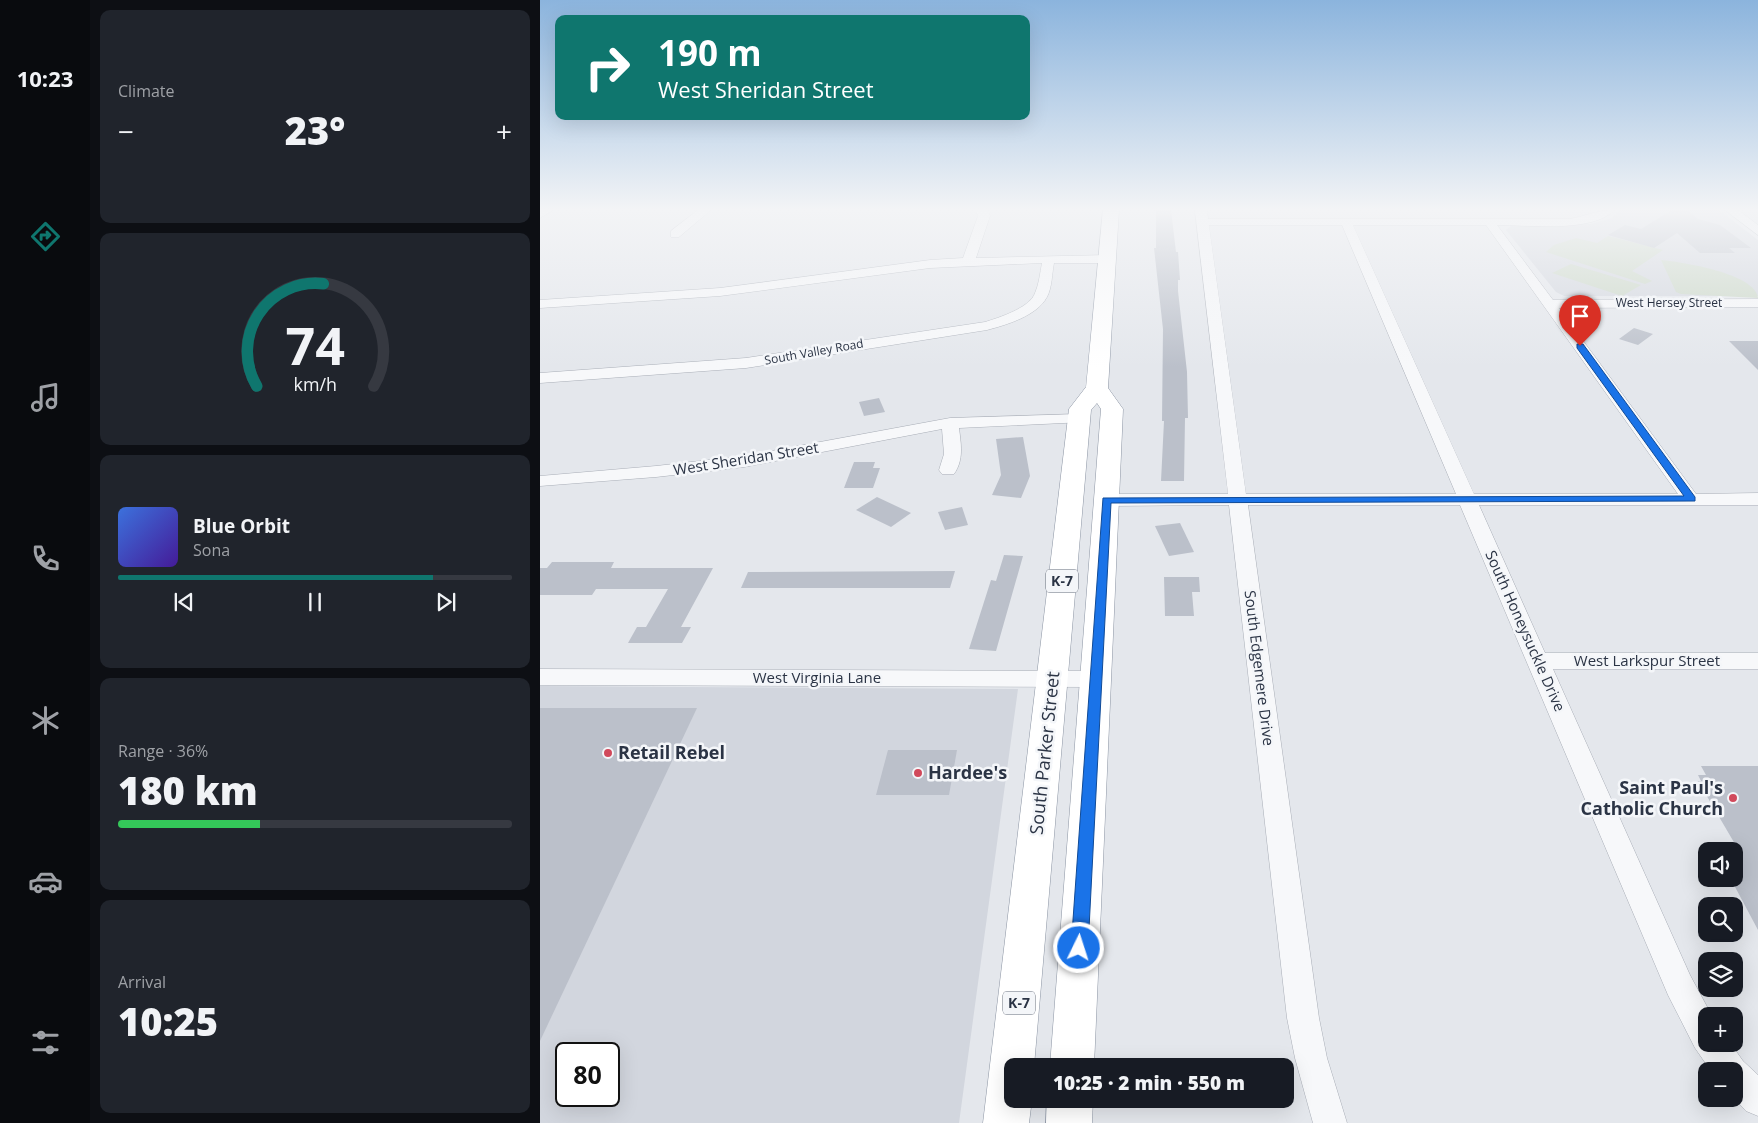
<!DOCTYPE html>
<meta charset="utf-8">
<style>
:root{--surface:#171b24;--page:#20242c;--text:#f1f3f6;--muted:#9ea1a6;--line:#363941;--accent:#0f766e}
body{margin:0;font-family:"Open Sans",sans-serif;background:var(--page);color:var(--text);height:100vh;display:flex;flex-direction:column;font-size:19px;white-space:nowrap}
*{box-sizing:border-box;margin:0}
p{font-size:16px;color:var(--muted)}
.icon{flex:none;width:28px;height:28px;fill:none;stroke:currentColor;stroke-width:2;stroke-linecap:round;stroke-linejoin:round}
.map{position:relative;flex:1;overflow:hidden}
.details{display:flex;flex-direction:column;gap:10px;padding:10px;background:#0d0f14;width:450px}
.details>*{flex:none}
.banner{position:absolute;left:15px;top:15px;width:475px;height:105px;border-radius:10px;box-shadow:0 5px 20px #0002;background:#0f766e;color:#fff;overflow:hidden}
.tools{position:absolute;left:1158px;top:842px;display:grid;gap:10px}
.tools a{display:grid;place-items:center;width:45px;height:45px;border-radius:10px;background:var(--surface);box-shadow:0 5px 20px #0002;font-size:25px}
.speed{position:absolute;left:15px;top:1042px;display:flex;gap:10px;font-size:25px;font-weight:700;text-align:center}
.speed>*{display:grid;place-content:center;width:65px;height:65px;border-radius:50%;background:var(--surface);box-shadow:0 5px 20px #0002;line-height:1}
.speed .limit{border:2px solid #111;border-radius:8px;background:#fff;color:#111}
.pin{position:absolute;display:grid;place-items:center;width:42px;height:42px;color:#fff;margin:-51px -21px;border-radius:50% 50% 50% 0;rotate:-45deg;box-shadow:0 0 5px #0007}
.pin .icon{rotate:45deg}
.me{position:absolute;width:55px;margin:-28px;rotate:4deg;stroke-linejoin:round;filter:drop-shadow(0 0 4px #0008)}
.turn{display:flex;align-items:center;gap:18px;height:105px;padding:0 20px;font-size:22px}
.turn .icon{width:65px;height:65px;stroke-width:2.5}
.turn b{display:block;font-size:35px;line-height:42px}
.big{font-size:38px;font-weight:800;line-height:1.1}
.details .tile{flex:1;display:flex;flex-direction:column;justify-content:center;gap:8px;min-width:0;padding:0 18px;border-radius:10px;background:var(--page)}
.details .dial{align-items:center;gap:0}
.dial svg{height:130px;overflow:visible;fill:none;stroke:var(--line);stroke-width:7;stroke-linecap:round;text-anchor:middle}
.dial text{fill:var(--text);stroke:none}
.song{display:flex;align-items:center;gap:15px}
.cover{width:60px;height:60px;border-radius:8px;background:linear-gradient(135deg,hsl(220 70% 55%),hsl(260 70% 35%))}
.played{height:5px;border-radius:2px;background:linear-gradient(90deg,var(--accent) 80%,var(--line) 80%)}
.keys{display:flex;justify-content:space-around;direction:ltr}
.heat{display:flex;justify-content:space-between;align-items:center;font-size:28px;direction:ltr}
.charge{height:8px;border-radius:4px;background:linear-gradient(90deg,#34c759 36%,var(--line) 0)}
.trip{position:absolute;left:464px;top:1058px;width:290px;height:50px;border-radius:10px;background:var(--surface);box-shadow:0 5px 20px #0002;font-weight:800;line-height:50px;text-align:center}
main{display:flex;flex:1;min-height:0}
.tab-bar{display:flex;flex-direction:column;width:90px;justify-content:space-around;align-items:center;background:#090b0e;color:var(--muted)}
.tab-bar .icon{width:35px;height:35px}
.tab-bar .selected{color:var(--accent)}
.tab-bar b{font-size:22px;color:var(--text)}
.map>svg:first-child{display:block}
.built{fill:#d2d6de;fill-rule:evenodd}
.green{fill:#c9d6c5}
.building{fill:#bbc0ca}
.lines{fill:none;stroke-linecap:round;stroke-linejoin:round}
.minor-casing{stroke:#a9aeb7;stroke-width:1}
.highway-casing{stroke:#8b94a3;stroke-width:1}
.minor{fill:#f7f8fa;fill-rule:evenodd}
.highway{fill:#fff;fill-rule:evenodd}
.route{fill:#1a73e8;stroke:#114b97}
.poi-dot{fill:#d1495b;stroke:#f4f6f9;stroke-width:2}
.labels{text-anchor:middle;stroke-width:5;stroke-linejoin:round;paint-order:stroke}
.far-street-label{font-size:12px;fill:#2b3445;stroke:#f4f6f9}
.shield{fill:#f4f6f9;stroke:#676e7b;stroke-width:1}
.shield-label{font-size:14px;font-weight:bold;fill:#2b3445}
.street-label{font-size:15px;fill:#2b3445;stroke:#f4f6f9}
.near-poi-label{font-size:18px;font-weight:bold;fill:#2b3445;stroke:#f4f6f9;text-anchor:start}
.near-street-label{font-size:18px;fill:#2b3445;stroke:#f4f6f9}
</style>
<main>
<nav class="tab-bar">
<b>10:23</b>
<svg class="icon selected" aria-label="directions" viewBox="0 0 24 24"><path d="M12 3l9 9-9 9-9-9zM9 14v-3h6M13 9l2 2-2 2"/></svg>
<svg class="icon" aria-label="music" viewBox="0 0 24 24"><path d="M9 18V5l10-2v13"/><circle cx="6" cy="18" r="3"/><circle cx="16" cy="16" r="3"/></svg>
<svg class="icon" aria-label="phone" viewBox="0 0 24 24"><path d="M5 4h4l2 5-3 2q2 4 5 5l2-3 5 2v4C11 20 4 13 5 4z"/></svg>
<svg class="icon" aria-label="climate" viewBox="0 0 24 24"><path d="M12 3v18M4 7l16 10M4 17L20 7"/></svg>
<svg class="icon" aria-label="car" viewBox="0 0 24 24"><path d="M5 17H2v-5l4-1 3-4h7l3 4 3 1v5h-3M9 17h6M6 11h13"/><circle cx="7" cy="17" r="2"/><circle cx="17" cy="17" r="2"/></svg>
<svg class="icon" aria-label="filters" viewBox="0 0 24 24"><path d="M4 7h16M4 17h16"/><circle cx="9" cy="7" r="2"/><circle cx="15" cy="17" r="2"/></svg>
</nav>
<section class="details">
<div class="tile"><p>Climate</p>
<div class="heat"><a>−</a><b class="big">23°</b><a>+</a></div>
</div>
<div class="tile dial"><svg viewBox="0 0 100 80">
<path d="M14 69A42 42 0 1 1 86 69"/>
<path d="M14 69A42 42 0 0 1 55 6" stroke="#0f766e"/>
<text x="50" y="56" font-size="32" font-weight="700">74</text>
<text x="50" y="72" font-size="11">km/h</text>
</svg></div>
<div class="tile">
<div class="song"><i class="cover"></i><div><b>Blue Orbit</b><p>Sona</p></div></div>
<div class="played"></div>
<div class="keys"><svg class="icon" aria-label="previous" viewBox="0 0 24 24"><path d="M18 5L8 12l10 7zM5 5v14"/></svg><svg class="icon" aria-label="pause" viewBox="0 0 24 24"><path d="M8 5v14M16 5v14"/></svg><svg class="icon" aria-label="next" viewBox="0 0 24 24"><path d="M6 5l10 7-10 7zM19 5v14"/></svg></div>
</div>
<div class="tile"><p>Range · 36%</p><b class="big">180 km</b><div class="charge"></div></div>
<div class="tile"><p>Arrival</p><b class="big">10:25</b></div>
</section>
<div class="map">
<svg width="1218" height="1123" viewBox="0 0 1218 1123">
<rect width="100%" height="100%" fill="#e4e7ec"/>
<g class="built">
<path d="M1080,210H1179L1218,240V296H1024L1016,292L966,230L971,226L1051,224L1072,218Z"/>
<path d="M0,686L478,689L419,1123H0ZM26,1054H69V1096H26Z"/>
</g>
<g class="green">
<path d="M1068,236L1123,250L1092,271L1112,281L1105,284L1006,252L1014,245L1036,238L1057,243Z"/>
<path d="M1121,260C1141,262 1215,273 1218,298L1141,294L1136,292Z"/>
<path d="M1031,264L1101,285L1082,296L1012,273Z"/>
</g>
<g class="building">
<path d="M616,210H631L636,252H638L640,280H638V291L647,372L648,418H645L644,481H621L624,421H622L623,329L614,248H616Z"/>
<path d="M1132,210H1147L1158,219L1180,225L1211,248H1189L1195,253H1160L1137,233L1114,248L1068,235L1085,225L1101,229Z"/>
<path d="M1094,328L1113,334L1098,345L1079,339Z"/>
<path d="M1189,341H1218V370Z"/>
<path d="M339,398L345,412L324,416L319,402Z"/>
<path d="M483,437L490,476L481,498L452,495L461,475L456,439Z"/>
<path d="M314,462H335L333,468H340L333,488H304Z"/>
<path d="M337,497L371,513L351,527L316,510Z"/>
<path d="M422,507L428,525L405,530L398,512Z"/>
<path d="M640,523L654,552L629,556L615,526Z"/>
<path d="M464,555L483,556L456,651L429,649L451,580L456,581Z"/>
<path d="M12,562H74L71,568H173L141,627H151L142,643H88L97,627H106L128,589H56L52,595H0V568H7Z"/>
<path d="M415,571L410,588H201L208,572Z"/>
<path d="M624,577H659L660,592H652L654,616H625Z"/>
<path d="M0,708H157L0,1041Z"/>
<path d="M348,750H417L409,795H336Z"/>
<path d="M1161,766H1218V930L1194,885L1195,844L1158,781H1161L1158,775H1166Z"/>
</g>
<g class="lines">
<g class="minor-casing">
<g id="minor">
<path d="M0,210H13L0,218Z"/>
<path d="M158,210H171L139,237H131V231Z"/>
<path d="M436,210H448L450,216L436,258L568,255L574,259L568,263H514C512,273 512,288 507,297C497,316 466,325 447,330L206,368L0,383V373L206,358L445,322C458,318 490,308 495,293C499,284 500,273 502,263L390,268L180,296L0,308V300L180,288L390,260L423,258L438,216Z"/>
<path d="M655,210H667L668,219H1030C1045,216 1059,210 1074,210C1054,233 986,225 957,225L1013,300L1218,299V307L1019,308L1156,494L1218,493V505H939L1005,653H1218V669H1013L1150,975L1172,1016H1166V1044H1191L1203,1061L1218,1075V1116L1206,1111L1194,1098V1071H1171L1155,1048L1128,995L920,505H708L779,1018L787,1058L807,1123H773L755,1058L747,1018L689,505L566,506L559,504L557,500L559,496L566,494H688ZM669,225H802L916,494H706ZM813,225H946L1138,494H934Z"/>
<path d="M1185,210H1198L1218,225V235Z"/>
<path d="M539,414L545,416L547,419L545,422L419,428C421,444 424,460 414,474H402L399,470L404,454L402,429L204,467L116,477L0,486V476L116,466L204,456L410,418Z"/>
<path d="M0,669L555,671L563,673L566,679L563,685L555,687L0,685Z"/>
</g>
</g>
<g class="highway-casing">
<g id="highway">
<path d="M563,210H579L568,388L583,409L554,1066H510L561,409L557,403L551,410L494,1066H472V1099H492L489,1123H443L529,409L546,387Z"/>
<path d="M507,1099H553L552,1123H506Z"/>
</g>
</g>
<use href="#minor" class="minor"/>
<use href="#highway" class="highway"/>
</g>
<linearGradient id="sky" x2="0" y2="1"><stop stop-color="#8bb4dd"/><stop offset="0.57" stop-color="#f3f4f6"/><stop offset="1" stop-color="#f3f4f6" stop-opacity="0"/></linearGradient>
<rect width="1218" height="367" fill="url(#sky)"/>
<path class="route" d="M1037,344H1043L1155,497V501L571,503L548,948L545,953L539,956L533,953L531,948L563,498L1144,496L1037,348Z"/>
<g class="poi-dot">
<circle cx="68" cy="753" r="5"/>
<circle cx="378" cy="773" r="5"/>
<circle cx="1193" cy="798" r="5"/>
</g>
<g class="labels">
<g class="far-street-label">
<text x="1129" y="307">West Hersey Street</text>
<text transform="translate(274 352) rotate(-10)" y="4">South Valley Road</text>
</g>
<g class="shield">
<rect x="506" y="569.5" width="32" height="23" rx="4"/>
<rect x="463" y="991.5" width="32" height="23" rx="4"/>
</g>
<g class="shield-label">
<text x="522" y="586">K-7</text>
<text x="479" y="1008">K-7</text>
</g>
<g class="street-label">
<text transform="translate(206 459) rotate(-9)" y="5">West Sheridan Street</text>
<text transform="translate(985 631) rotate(66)" y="5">South Honeysuckle Drive</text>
<text x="1107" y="666">West Larkspur Street</text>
<text transform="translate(719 668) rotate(83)" y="5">South Edgemere Drive</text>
<text x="277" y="683">West Virginia Lane</text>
</g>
<g class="near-poi-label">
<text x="78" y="759">Retail Rebel</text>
<text x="388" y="779">Hardee's</text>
<text x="1183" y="794" text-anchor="end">Saint Paul's<tspan x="1183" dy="21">Catholic Church</tspan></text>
</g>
<g class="near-street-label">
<text transform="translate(505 753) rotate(-84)" y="6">South Parker Street</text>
</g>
</g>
</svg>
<div class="tools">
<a><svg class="icon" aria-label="sound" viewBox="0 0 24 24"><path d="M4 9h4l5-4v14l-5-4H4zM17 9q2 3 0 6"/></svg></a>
<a><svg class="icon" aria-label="search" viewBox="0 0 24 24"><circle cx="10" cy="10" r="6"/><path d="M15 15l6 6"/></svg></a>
<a><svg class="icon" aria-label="layers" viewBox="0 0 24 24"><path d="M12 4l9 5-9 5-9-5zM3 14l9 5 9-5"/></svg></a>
<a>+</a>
<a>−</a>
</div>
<div class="speed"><div class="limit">80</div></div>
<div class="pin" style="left:1040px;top:346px;background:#d93025"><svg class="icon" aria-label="arrive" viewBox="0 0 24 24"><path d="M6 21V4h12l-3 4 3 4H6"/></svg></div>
<svg class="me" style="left:539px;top:948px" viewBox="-20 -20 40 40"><circle r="17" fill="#1a73e8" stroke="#fff" stroke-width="3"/><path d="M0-11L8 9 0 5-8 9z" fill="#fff"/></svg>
<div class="trip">10:25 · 2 min · 550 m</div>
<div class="banner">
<div class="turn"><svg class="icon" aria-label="right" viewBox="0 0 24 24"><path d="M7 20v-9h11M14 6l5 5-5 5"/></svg><div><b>190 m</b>West Sheridan Street</div></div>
</div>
</div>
</main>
